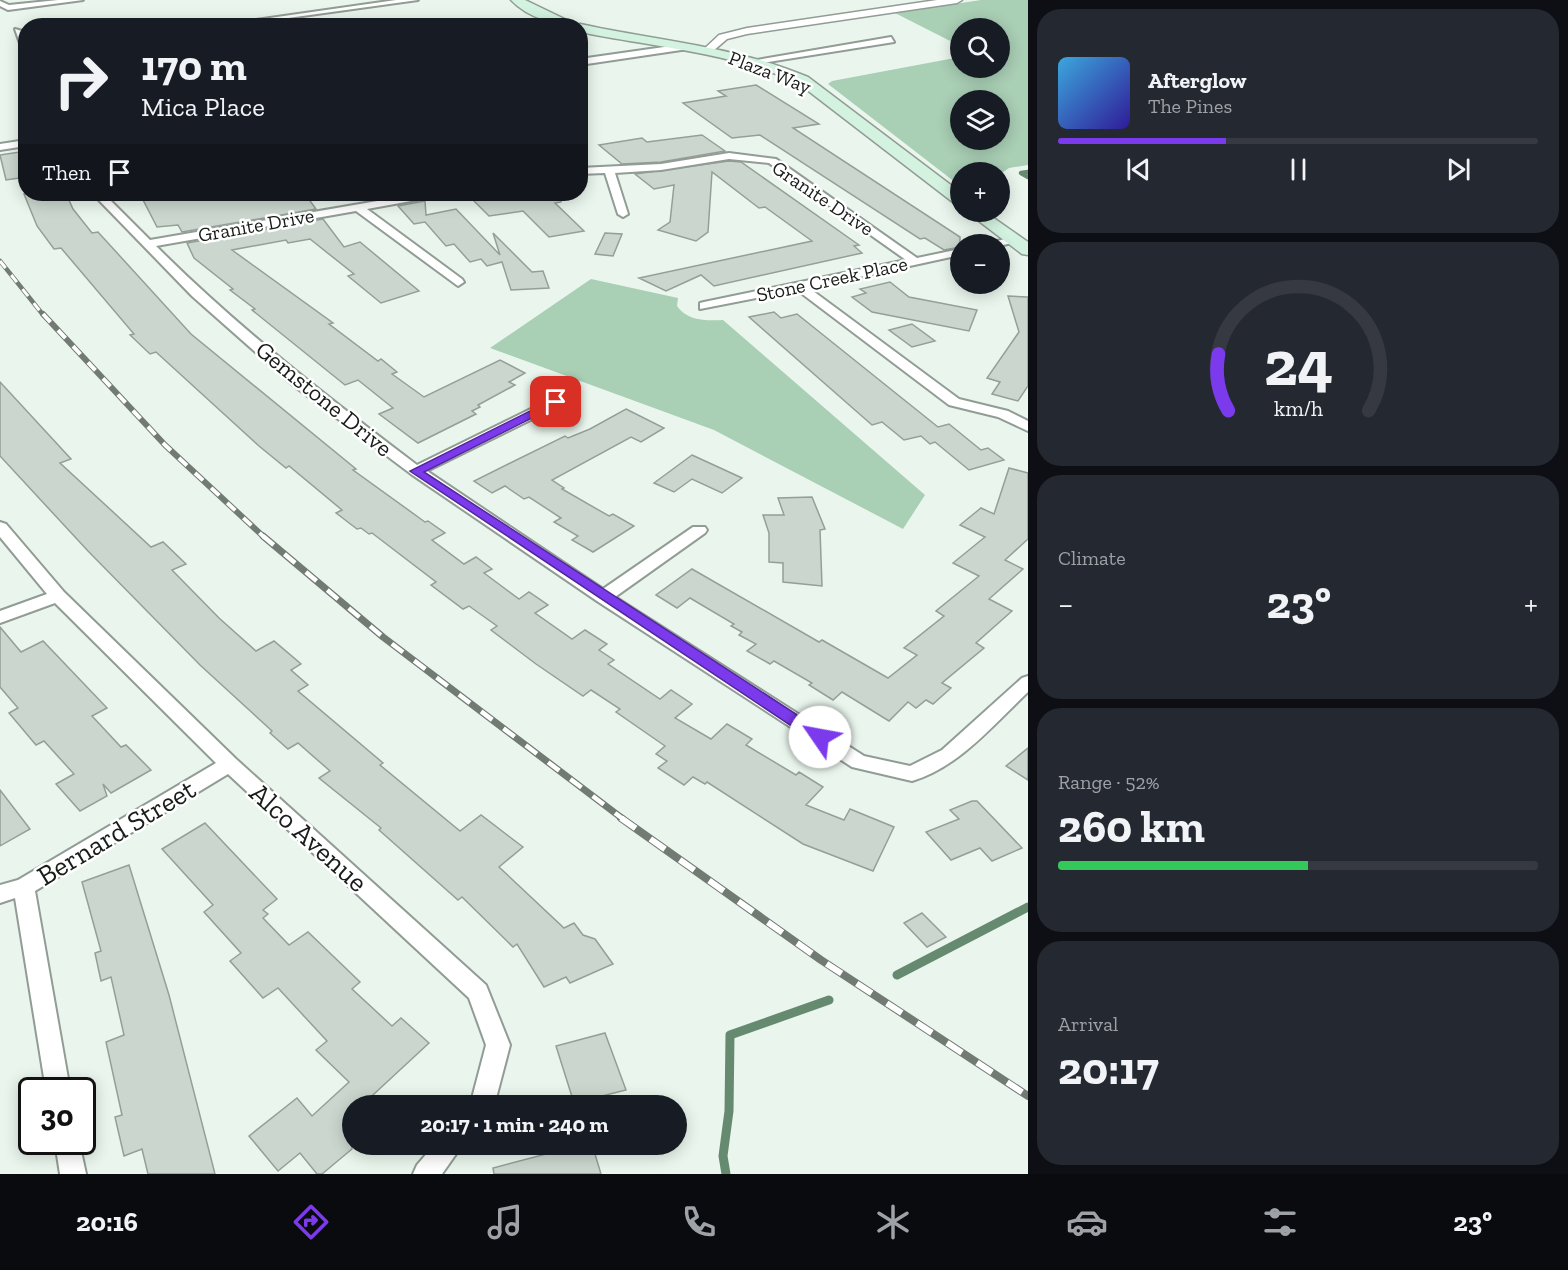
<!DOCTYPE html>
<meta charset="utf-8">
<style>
:root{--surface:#171b24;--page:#242831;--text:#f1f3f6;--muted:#9ea1a6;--line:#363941;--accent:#7c3aed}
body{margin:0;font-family:"Zilla Slab",serif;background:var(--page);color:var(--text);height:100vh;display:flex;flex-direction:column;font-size:22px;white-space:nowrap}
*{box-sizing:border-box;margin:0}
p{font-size:20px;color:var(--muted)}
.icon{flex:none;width:33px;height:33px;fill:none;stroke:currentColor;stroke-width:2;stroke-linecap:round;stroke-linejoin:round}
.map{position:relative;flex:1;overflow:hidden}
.sheet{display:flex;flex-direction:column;gap:9px;padding:9px;background:#0d0f14;width:540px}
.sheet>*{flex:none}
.guide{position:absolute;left:18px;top:18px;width:570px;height:183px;border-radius:24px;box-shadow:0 3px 15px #0003;background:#171b24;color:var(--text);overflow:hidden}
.buttons{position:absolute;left:950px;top:18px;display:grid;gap:12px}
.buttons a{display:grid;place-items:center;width:60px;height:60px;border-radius:50%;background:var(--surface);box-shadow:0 3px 15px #0003;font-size:30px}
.speed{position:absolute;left:18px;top:1077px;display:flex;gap:12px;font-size:30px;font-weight:700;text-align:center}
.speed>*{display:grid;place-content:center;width:78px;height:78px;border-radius:50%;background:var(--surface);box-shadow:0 3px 15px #0003;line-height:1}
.speed .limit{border:3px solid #111;border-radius:9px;background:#fff;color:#111}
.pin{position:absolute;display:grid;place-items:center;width:51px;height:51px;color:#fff;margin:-26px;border-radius:12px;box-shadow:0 3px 9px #0006}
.me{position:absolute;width:66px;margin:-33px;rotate:303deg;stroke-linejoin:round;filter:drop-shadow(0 0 4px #0008)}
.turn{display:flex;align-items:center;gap:21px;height:126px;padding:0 24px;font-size:27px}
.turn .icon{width:78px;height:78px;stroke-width:2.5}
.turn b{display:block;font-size:42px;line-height:51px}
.then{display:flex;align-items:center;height:57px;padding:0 24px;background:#0003;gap:12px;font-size:22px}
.big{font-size:45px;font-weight:800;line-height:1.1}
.sheet .tile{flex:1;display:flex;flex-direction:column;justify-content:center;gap:9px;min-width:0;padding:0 21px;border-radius:24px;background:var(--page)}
.sheet .dial{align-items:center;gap:0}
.dial svg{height:156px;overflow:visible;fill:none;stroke:var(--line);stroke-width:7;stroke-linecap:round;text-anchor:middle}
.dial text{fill:var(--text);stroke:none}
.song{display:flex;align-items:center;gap:18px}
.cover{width:72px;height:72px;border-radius:9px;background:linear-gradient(135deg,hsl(200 70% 55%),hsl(250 70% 35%))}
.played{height:6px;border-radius:3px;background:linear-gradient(90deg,var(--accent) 35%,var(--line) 35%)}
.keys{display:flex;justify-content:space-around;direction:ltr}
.heat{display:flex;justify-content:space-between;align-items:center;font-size:33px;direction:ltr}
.charge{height:9px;border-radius:4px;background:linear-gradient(90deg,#34c759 52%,var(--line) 0)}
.trip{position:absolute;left:342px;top:1095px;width:345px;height:60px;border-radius:30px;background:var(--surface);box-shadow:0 3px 15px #0003;font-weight:800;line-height:60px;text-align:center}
.tabs{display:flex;height:96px;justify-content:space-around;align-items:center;background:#090b0e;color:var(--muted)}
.tabs .icon{width:42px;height:42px}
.tabs .current{color:var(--accent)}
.tabs b{font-size:27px;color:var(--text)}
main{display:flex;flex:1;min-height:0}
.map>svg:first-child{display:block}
.green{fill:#a9cfb5;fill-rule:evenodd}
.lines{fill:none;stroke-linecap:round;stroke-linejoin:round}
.stream-far1{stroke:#658a70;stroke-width:4.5}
.stream{stroke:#658a70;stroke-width:9}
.building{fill:#cbd7ce;stroke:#949f97;stroke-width:1.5}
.minor-casing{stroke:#919c94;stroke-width:4}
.tertiary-casing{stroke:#919c94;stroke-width:3}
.secondary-casing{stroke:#919c94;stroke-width:3}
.minor{fill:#fff;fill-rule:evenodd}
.tertiary{fill:#fff;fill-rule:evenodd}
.secondary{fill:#d3f3e0;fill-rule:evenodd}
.rail-far3-casing{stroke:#727a74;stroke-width:4.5}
.rail-far2-casing{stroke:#727a74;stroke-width:6}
.rail-far1-casing{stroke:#727a74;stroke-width:7}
.rail-casing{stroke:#727a74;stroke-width:8}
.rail-far3{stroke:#fff;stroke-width:3;stroke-dasharray:9;stroke-linecap:butt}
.rail-far2{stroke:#fff;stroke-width:4;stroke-dasharray:11;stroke-linecap:butt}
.rail-far1{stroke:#fff;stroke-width:4.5;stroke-dasharray:14;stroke-linecap:butt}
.rail{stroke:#fff;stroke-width:6;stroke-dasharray:18;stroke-linecap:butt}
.route{fill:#7c3aed;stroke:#51269a;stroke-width:1.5}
.labels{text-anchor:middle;stroke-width:5;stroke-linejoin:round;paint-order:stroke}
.far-street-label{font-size:20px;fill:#191d1a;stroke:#fff}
.street-label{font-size:24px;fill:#191d1a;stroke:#fff}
.near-street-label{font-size:28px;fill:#191d1a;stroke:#fff}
</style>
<main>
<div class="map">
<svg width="1028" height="1174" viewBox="0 0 1028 1174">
<rect width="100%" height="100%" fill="#eaf6ed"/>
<g class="green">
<path d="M981,0H1028V165L1009,168L999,175V172H960V186L828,84L832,81L960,57V68H999V28H960V46L895,13ZM960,100H999V140H960Z"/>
<path d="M591,279L678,298L677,306C687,321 707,321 723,320L925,495L903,529L714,430L490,348Z"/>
</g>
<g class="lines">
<path class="stream-far1" d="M1028,172L1021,173L1028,177"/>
<g class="stream">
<path d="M897,975L1028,907"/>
<path d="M726,1174L723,1156L729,1111L730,1035L829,1000"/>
</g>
</g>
<g class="building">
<path d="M756,85L819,124L793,128L960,237V247L944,250L925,238L920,239L760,135L732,138L683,103L726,96L718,91Z"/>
<path d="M702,135L725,151L661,162L622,164L599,145L642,138L647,142Z"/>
<path d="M26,151V177L6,180L0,155Z"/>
<path d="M729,161L741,162L859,245L854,246L862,253L714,286L701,275L666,291L639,278L812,241L765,207L759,208L712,172L708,232L696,241L658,230L670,222L674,185L654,189L635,174Z"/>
<path d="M24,194H62L64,199L68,198L73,209L92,233L98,232L191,334L356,469L353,470L425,522L428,521L445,533L432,540L464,564L476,557L492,569L484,573L519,599L529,592L548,605L535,613L572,639L585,630L607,644L599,650L614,660L608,664L660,699L671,690L692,704L675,718L711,739L727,724L752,739L746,745L796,775L799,772L823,787L806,805L844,820L850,809L894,827L873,871L803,844L707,782L705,784L693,777L684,785L658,768L667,761L656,754L665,746L616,712L620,709L591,690L583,696L536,664L491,630L497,626L469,606L463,609L431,585L436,582L372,533L369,534L361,528L357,529L336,513L342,510L289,466L286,468L259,446L156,352L150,354L130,335L134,334L61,248L54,249L37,226Z"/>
<path d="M140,194H217V199L249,194H305L316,209L182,232L178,225L157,227Z"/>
<path d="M501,194H560L561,202L555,203L584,231L549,237L523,211L489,216L473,200Z"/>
<path d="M425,201L426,215L456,209L500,255L493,233L532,272L543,271L549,288L511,290L502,262L487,266L481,259L470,262L454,244L446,246L425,222L414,224L398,206Z"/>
<path d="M323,219L344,247L360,242L419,291L381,303L348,276L354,274L310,239L288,243L286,240L232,250L333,323L329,324L378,361L381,359L397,372L392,374L424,397L500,360L525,373L509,382L515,385L478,405L480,407L472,411L476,414L418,443L379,414L393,408L358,380L345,385L252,310L255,309L230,290L233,289L194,258L187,243Z"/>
<path d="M605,233L622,234L613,256L595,254Z"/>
<path d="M890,282L909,297L977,310L969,331L872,312L852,297L866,293L860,289Z"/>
<path d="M1008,296L1028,297V386L1018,401L992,394L1000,382L987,378L1019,332Z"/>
<path d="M774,312L781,318L797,314L938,427L949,424L981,450L988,448L1004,460L969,470L935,442L930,444L921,436L904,440L882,422L872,425L749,317Z"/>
<path d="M912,324L935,341L912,347L889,330Z"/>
<path d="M0,382L71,459L60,463L151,547L163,542L186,564L172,570L219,618L256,651L274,641L301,664L291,670L308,685L298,691L383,763L380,765L460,831L481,815L523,847L499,867L564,928L574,923L583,935L595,939L613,964L570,983L566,977L544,987L517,944L513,947L462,897L458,900L379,830L381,828L319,778L330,771L298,743L288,749L270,733L272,731L200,665L88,551L0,456Z"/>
<path d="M626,409L664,428L641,442L631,437L552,480L564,488L562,489L609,516L613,514L634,526L593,552L572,540L578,536L554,522L561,518L529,497L524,499L505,486L492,493L474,481L565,436L568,438L590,429Z"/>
<path d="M692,455L742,478L722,493L692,479L674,492L654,483Z"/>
<path d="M1009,468L1028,473V539L1005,560L1023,569L989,599L1012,611L976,643L984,648L942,683L951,688L933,704L926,700L916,708L908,702L889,721L842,692L833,700L809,685L812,683L774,661L770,664L747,651L756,644L739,635L742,632L731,626L734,624L690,598L677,608L656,595L692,569L819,642L822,640L888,678L917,655L904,648L944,616L936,611L979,576L953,563L985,537L960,525L981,508L994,514Z"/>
<path d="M812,497L825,529L820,530L822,586L783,582V563L769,562V533L763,515H784L778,498Z"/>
<path d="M0,627L21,652L43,641L107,708L92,716L121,747L126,745L151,770L111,793L103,784L107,796L80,811L56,784L74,774L44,741L36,745L9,713L18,708L0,687Z"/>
<path d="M1028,748V780L1006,766Z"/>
<path d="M0,790L30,829L0,846Z"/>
<path d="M972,801H977L1022,848L992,861L980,848L951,860L926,832L959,819L950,810Z"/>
<path d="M205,823L277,899L263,910L268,914L263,918L289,945L308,932L360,982L352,989L392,1026L401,1018L429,1043L361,1106H352V1149L322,1174H317L300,1153L278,1171L249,1136L297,1098L312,1116L349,1082L316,1050L327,1041L278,988L263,998L230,961L241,953L204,912L213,905L162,849Z"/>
<path d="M129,865L169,995L215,1174H148L142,1149L124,1156L115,1117L122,1115L106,1042L124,1035L111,977L101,981L95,953L101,951L82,882Z"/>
<path d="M922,913L946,937L927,947L904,923Z"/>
<path d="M605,1033L626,1090L574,1103L556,1046Z"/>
<path d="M584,1144H592L601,1174H494L493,1168Z"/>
</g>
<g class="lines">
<g class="minor-casing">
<g id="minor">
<path d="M58,0H83L8,10L0,6V1L9,5Z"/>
<path d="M396,0H418L252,23L248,21Z"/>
<path d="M15,29L22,31L26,38V51L22,49Z"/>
<path d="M891,37L894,42L755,64L751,61Z"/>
<path d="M685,44L688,49L580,65V59Z"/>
<path d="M26,140V146L0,150V144Z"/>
<path d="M729,153L776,159L917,258L960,249V255L809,288L959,399L1008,411L1028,421V431L998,417L949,405L797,290L700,309V303L704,302L906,260L769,163L729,159L661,170L615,173L628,214L623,217L618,214L605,173L580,174V168L661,164Z"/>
<path d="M93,194H104L150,240L418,194H438L433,197L367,209L462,279L464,282L458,286L356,211L156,246C237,327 326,396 417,465L551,399H561V405L427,471L603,589L693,527H705L707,530L705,533L615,597L864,756L910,766L942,750L1022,678L1028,676V692C993,725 959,767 912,781L852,767L597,601L411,474L294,386L192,296Z"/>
<path d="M1012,237L1018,240L1016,242L999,246L986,244Z"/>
<path d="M0,522L6,524L64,592L236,759L486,985L510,1045L494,1106H470L486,1045L469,998L228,774L35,891L70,1090H46L15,898L0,903V885L18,880L216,763L55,603L0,623V611L47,594L0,537Z"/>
<path d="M55,1142H79L86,1174H60Z"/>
<path d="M435,1144H463L442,1174H413L417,1165Z"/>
</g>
</g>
<g class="tertiary-casing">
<path id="tertiary" d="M937,0H962L957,3L747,34L727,39L713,51L704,49L719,35L747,28Z"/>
</g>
<g class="secondary-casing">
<g id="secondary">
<path d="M511,0H525L577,25L580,24C657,41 735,46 808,77L960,192V205L954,203L798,83C729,52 654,47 580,32V26C557,26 528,18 511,0Z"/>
<path d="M967,212H985L1028,242V255L1022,254Z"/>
</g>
</g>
<use href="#minor" class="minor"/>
<use href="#tertiary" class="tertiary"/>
<use href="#secondary" class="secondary"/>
<g class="rail-far3-casing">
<path id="rail-far3" d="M0,261L44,316"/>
</g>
<g class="rail-far2-casing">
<path id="rail-far2" d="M43,314L165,445L265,538"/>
</g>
<g class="rail-far1-casing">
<path id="rail-far1" d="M263,536L383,637L623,819"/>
</g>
<g class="rail-casing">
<path id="rail" d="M621,818L821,960L1028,1096"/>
</g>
<use href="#rail-far3" class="rail-far3"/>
<use href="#rail-far2" class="rail-far2"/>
<use href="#rail-far1" class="rail-far1"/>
<use href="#rail" class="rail"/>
</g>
<path class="route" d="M556,398L562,402L560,404L424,472L825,733L827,737L825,741H814L410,471Z"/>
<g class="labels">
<g class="far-street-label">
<text transform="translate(770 72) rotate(21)" y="7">Plaza Way</text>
<text transform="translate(823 198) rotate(34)" y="7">Granite Drive</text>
<text transform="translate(256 225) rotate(-10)" y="7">Granite Drive</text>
<text transform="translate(832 279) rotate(-12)" y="7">Stone Creek Place</text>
</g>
<g class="street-label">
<text transform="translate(324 399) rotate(39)" y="8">Gemstone Drive</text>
</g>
<g class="near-street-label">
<text transform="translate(116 832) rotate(-31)" y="10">Bernard Street</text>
<text transform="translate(309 837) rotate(42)" y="10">Alco Avenue</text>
</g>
</g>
</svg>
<div class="buttons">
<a><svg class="icon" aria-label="search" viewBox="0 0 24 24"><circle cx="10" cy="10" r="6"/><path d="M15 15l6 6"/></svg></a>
<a><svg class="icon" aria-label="layers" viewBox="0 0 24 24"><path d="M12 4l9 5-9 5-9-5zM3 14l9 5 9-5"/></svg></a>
<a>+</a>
<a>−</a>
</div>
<div class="speed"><div class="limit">30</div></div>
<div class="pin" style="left:556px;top:402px;background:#d93025"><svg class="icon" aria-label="arrive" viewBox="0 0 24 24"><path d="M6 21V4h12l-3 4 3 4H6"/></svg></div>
<svg class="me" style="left:820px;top:737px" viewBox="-20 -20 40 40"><circle r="19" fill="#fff"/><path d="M0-13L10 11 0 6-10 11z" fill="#7c3aed"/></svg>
<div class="trip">20:17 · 1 min · 240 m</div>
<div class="guide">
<div class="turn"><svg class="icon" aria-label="right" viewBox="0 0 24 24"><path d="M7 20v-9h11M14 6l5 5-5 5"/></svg><div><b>170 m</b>Mica Place</div></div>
<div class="then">Then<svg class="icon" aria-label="arrive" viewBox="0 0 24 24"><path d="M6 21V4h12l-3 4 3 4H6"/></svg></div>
</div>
</div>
<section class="sheet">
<div class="tile">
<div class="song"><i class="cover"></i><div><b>Afterglow</b><p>The Pines</p></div></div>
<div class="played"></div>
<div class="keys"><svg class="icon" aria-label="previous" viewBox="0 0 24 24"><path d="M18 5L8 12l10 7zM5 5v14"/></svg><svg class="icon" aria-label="pause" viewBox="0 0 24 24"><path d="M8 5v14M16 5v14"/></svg><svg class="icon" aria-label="next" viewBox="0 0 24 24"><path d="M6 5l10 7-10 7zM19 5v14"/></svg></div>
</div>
<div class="tile dial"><svg viewBox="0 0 100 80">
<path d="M14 69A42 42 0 1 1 86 69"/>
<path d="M14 69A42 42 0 0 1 9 40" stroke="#7c3aed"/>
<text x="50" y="56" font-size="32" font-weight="700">24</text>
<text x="50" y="72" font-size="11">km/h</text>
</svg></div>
<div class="tile"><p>Climate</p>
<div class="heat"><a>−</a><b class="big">23°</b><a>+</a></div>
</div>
<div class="tile"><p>Range · 52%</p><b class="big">260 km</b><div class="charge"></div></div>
<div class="tile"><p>Arrival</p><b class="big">20:17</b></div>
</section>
</main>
<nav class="tabs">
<b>20:16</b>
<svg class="icon current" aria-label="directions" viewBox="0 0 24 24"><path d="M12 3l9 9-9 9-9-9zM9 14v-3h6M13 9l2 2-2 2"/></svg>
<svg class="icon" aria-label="music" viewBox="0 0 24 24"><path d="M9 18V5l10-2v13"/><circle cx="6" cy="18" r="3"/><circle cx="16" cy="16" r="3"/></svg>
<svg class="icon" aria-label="phone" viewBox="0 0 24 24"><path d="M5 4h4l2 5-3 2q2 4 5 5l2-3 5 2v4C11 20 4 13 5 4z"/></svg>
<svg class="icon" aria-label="climate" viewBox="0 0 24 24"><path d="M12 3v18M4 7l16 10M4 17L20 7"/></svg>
<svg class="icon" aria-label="car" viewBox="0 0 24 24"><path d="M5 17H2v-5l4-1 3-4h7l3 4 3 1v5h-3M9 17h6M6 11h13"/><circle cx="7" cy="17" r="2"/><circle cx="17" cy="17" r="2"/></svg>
<svg class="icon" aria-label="filters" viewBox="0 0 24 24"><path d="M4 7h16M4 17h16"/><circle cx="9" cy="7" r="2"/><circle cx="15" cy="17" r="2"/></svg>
<b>23°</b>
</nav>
